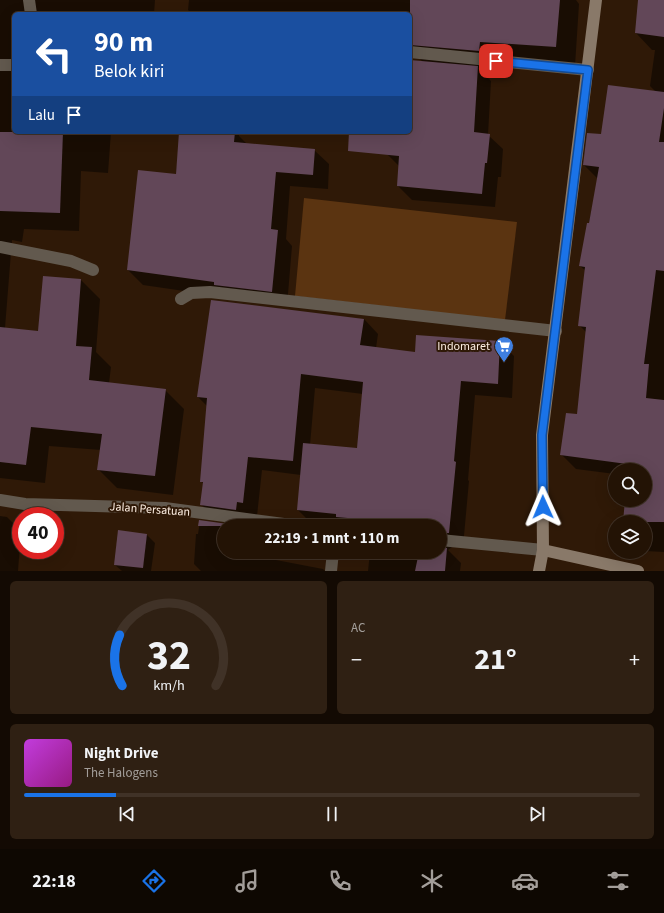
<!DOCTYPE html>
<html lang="id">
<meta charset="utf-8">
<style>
:root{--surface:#231305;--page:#2f2013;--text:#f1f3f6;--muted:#a39e9a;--line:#403227;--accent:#1a73e8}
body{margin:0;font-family:"Source Sans 3",sans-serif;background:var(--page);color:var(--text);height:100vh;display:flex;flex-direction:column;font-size:15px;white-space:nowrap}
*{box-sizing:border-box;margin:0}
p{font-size:13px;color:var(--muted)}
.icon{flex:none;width:22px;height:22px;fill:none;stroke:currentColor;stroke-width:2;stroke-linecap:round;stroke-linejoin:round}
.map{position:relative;height:571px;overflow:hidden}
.side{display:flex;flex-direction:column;gap:10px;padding:10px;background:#130a03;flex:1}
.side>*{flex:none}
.banner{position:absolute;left:12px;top:12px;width:400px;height:122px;border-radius:6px;box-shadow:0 4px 16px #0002,0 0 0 1px var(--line);background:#1a4fa0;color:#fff;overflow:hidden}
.tools{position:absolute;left:608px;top:463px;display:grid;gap:8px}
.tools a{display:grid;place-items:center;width:44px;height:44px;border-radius:50%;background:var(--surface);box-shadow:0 4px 16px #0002,0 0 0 1px var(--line);font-size:20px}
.speed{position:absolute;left:12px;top:507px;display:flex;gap:8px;font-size:20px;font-weight:700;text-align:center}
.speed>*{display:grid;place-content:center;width:52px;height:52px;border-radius:50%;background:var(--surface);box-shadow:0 4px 16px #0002,0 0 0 1px var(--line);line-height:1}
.speed .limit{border:6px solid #d22;background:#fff;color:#111}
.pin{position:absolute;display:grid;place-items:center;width:34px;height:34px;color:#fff;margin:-17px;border-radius:8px;box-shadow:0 2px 6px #0006}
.me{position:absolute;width:44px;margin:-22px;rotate:359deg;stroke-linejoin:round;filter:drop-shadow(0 0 3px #0008)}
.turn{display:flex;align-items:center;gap:14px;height:84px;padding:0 16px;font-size:18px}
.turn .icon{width:52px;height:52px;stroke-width:2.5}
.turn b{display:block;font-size:28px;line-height:34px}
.then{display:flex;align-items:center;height:38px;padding:0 16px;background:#0003;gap:8px;font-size:15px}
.big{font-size:30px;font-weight:700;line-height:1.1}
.side .tile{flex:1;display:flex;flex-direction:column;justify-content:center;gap:6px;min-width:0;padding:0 14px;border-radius:6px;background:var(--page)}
.side .dial{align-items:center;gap:0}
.dial svg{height:104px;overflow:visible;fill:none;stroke:var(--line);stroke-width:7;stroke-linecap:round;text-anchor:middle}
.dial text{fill:var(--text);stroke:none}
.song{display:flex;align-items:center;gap:12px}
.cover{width:48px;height:48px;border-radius:6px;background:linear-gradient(135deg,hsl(290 70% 55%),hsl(310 70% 35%))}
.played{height:4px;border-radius:2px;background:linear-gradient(90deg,var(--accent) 15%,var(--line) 15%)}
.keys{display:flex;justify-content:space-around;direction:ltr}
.heat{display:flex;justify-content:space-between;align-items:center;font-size:22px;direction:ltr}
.side .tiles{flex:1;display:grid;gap:10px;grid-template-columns:1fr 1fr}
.tile:last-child{grid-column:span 2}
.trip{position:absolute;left:217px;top:519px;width:230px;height:40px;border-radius:20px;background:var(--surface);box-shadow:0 4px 16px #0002,0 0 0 1px var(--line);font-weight:700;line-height:40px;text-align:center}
.tab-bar{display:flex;height:64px;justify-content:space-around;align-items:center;background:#0e0802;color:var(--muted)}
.tab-bar .icon{width:28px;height:28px}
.tab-bar .on{color:var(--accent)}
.tab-bar b{font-size:18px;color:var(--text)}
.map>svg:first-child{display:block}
.green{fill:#5b3411}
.shadow{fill:#0007;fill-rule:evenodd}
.building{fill:#624758}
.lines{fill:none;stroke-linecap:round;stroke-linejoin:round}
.lane{stroke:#62594e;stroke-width:12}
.street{stroke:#62594e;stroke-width:12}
.secondary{stroke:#897969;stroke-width:12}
.route-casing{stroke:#114b97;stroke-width:10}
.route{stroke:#1a73e8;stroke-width:7}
.labels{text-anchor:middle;stroke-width:4;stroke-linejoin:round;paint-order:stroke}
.poi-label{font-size:12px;fill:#fdeee2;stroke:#2f1907;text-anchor:end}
.street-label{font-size:12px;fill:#fdeee2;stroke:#2f1907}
</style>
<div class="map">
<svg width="664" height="571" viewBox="0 0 664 571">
<rect width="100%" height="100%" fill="#2f1907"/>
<path class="green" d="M304,198L517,222L505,320L295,296Z"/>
<g class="shadow">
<path d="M0,0H155L154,14H14V132H111L108,173L81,171L79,231L24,229L22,242L12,240L5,328L39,332L81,280L100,299L96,352L111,367L109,383L165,390L184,409L173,495L117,488L98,469L101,450L49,446L45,483L0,478Z"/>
<path d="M189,0H576L579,4L575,66L498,60V70L478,68L491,81L488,135L503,149L501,177H498L495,207L412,200L398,186L399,166L387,154L389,132H410V61L423,62L410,49V14H192L188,10Z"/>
<path d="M639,0H664V552L645,551V522H624L626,500H645V470H615V474L576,469L561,454L578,415L587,333L579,325L586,271L580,266L598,179L584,165L602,136L656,92L650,86L655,50H652L636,33Z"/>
<path d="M169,132H239V136L247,144L314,150L329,164L328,189L290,186L286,239L292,246L287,306L143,285L128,270L176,175L180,134Z"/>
<path d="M364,319L378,334L376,348L416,354L500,342L514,356L512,398L475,395L468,480L469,481L463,547H452L448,550L461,563L460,571H368L370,552H440V526H331L312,524L298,510L301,475L262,470L257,516L216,519L202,505L204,484L201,481L207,406L198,397ZM315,388L363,394L358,449L310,445Z"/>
<path d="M0,516L7,517L21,531L18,571H0Z"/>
<path d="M200,521L235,526H224V552H249L248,557L276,560L323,569L325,571H201L194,564L196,534H198Z"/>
<path d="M119,531L147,535L155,543L151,571H122L115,565Z"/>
</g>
<g class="building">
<path d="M410,0H560L556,47L480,42L479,51L410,45Z"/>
<path d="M638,0H664V37L635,33Z"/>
<path d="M410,60L478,66L474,132L490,134L487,163H485L482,194L397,186L399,156L348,151L349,132H410Z"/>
<path d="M608,85L664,92V108L659,142H664V271L656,270L644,364H649L646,398L664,400V522H623L625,500H645V470H626L627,464L560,455L566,413L577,414L586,327L578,326L585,267L579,266L587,223H589L599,167L583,165L587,133L601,134Z"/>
<path d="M0,132H63L60,213L0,211Z"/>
<path d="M179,132H235L234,142L315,149L313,175L276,172L271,229L278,230L272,292L214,285V282L127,270L138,170L176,174Z"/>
<path d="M43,276L81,279L76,346L92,347L89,380L166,389L155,476L97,470L102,434L31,427L26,465L0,462V327L38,331Z"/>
<path d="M211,300L364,319L360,345L415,352L416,335L500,341L498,384L461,381L454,461L456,462L449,533H440V526H371V520L336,517V514L297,510L303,443L357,448L363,382L301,374L293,461L248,457L243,503L237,502L236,510L200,505L203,482H200L207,398L197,397Z"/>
<path d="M199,520L235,525V526H198Z"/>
<path d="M118,530L147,534L143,568L114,565Z"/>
<path d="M440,548H447L445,571H415L419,552H440Z"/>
</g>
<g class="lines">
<g class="lane">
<path d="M0,247L71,261L93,270"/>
<path d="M181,299L191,293L210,292L556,331"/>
<path d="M331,571L333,552"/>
</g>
<g class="street">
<path d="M29,0L31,14"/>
<path d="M410,52L588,70"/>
<path d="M0,65H14"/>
<path d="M0,500L25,504L165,508L299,526"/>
<path d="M440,540L543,550"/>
</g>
<g class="secondary">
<path d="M543,550L638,571"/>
<path d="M539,571L543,550L542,435L596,0"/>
</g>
</g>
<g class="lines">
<g class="route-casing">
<path id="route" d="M496,61L588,70L542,435L543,507"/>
</g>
<use href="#route" class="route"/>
</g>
<defs>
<g id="supermarket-pin" transform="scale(1)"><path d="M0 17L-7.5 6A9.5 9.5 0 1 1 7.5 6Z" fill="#3f7fe0" stroke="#2f1907"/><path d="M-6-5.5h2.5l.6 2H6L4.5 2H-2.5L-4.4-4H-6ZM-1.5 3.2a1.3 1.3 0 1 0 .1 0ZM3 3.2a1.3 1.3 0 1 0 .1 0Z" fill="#fff"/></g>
</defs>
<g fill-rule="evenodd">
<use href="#supermarket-pin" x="504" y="346"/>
</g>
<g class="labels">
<g class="poi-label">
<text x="490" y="350">Indomaret</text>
</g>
<g class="street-label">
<text transform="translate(150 509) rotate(4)" y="4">Jalan Persatuan</text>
</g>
</g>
</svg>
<div class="tools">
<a><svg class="icon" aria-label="search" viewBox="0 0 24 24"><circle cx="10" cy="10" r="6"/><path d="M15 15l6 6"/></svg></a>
<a><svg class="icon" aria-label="layers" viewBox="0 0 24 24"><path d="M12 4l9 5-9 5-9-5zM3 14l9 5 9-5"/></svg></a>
</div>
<div class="speed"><div class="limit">40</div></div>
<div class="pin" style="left:496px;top:61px;background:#d93025"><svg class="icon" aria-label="arrive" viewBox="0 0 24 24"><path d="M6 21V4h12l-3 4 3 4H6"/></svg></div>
<svg class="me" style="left:543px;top:507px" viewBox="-20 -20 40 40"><path d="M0-17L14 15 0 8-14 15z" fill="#1a73e8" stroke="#fff" stroke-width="4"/></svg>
<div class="trip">22:19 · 1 mnt · 110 m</div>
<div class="banner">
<div class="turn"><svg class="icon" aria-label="left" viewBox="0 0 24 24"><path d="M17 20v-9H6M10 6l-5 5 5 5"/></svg><div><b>90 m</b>Belok kiri</div></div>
<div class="then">Lalu<svg class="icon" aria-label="arrive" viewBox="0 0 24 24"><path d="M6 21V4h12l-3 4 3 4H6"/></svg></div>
</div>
</div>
<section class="side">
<div class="tiles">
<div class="tile dial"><svg viewBox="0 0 100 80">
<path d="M14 69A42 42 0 1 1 86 69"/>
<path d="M14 69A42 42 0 0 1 12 30" stroke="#1a73e8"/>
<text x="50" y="56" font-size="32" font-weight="700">32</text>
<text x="50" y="72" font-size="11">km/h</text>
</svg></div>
<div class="tile"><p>AC</p>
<div class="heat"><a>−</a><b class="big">21°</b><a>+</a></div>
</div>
<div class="tile">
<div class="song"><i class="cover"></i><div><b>Night Drive</b><p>The Halogens</p></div></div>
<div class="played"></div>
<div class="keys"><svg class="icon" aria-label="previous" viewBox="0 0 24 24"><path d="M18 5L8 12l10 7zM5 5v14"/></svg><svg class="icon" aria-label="pause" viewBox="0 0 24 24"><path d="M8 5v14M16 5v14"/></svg><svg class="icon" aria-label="next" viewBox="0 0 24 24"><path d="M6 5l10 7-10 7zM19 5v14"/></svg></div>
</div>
</div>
</section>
<nav class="tab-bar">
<b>22:18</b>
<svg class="icon on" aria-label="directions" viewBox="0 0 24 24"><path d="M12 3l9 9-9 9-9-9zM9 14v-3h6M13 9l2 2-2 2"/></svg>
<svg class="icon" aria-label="music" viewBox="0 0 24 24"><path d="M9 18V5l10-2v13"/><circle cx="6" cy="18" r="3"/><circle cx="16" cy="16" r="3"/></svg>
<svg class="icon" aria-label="phone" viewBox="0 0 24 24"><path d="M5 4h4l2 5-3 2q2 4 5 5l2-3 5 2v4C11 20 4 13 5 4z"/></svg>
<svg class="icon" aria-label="climate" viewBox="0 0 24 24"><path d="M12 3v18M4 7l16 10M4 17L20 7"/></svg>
<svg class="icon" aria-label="car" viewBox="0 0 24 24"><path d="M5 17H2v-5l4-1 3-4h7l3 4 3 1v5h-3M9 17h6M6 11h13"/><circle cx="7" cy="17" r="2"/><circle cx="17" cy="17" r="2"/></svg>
<svg class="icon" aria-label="filters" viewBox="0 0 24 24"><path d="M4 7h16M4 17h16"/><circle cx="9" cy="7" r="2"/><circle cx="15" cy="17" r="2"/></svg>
</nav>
